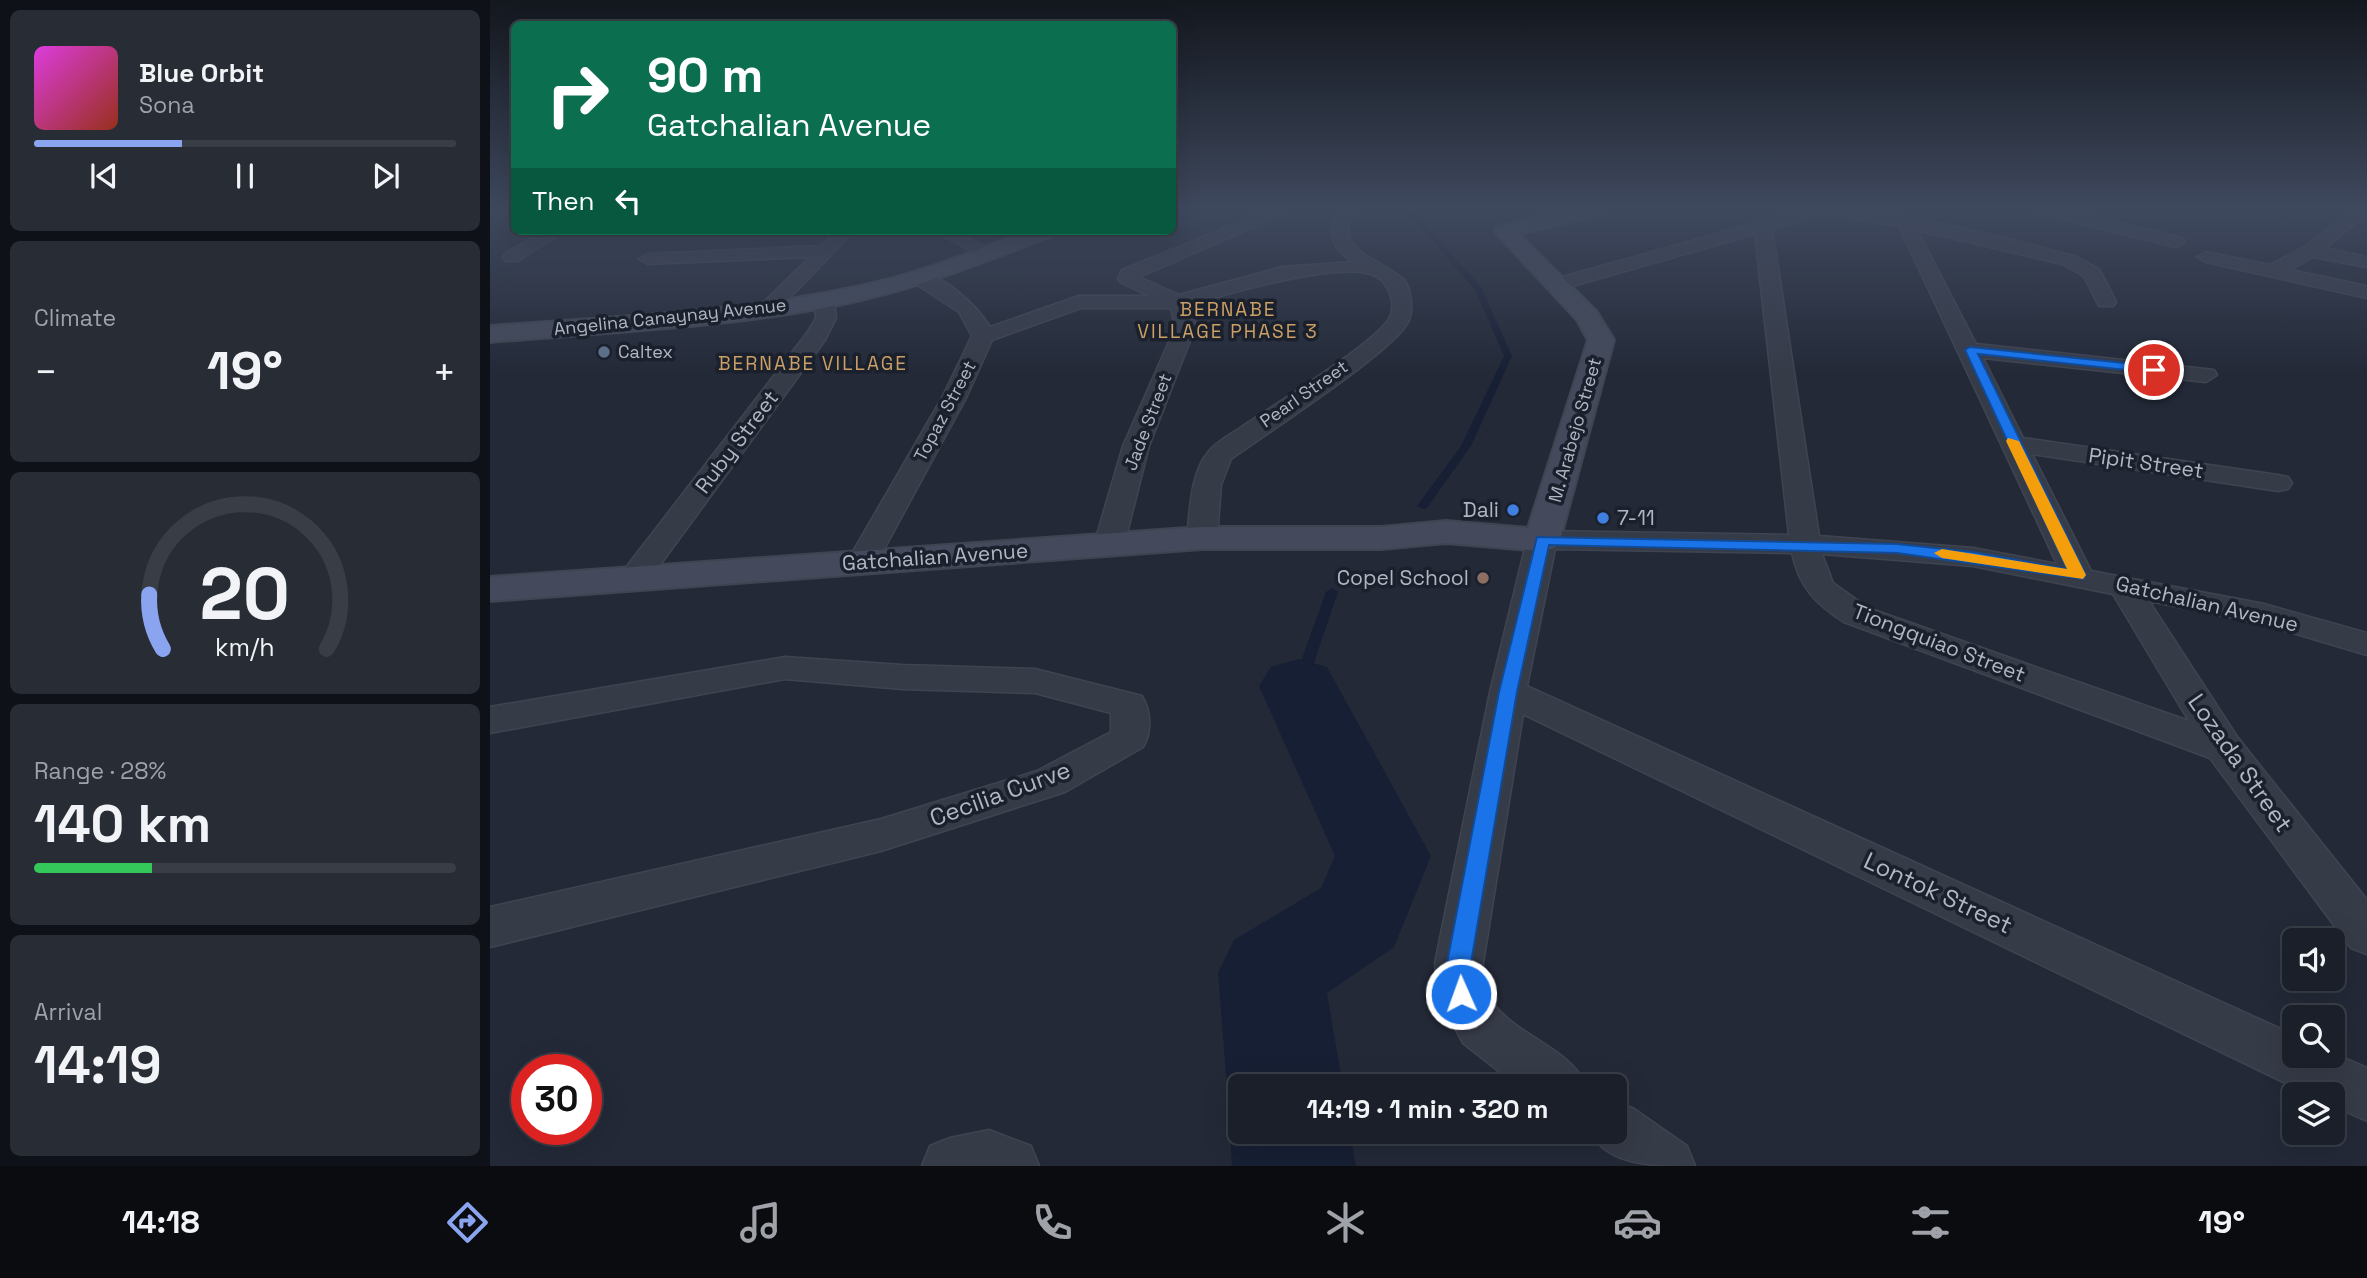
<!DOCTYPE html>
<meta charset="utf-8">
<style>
:root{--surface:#1a1f29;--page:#272c35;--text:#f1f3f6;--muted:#9fa2a8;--line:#383d46;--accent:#8aa4f0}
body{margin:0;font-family:"Space Grotesk",sans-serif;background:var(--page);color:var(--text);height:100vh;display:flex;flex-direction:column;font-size:26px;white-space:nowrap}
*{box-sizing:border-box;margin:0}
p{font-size:23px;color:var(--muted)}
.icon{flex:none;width:38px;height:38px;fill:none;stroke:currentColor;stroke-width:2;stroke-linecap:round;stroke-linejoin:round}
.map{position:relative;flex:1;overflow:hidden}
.details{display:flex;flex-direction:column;gap:10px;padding:10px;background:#0e1117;width:490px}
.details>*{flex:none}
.hud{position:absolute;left:21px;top:21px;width:665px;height:214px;border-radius:10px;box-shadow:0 7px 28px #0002,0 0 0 2px var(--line);background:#0b6e4f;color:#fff;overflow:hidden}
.buttons{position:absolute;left:1792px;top:928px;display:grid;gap:14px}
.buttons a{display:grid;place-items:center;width:63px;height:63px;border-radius:10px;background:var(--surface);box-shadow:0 7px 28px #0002,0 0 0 2px var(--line);font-size:35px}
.speed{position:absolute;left:21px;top:1054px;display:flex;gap:14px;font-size:35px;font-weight:700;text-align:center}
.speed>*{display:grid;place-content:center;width:91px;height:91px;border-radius:50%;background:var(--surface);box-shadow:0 7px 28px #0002,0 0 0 2px var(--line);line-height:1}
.speed .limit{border:10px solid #d22;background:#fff;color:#111}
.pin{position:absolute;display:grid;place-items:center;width:60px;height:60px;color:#fff;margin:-30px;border:4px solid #fff;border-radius:50%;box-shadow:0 2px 7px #0007}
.me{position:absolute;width:77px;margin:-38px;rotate:358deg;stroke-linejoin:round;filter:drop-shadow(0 0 5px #0008)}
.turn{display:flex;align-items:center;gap:24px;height:147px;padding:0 21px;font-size:32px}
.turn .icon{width:91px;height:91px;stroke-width:2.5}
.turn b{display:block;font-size:49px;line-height:60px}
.then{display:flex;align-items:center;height:66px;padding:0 21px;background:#0003;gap:14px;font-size:26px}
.big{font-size:52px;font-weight:600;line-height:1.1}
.details .tile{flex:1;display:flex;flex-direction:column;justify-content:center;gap:10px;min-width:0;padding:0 24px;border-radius:10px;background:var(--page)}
.details .dial{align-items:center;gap:0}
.dial svg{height:182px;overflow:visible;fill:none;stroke:var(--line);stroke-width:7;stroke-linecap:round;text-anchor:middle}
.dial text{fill:var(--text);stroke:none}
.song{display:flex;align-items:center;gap:21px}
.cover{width:84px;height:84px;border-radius:10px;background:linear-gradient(135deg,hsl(300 70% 55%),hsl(10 70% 35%))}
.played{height:7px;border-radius:4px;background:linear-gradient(90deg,var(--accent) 35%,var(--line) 35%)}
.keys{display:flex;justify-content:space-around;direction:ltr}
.heat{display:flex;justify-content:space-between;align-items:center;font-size:38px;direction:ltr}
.charge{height:10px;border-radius:5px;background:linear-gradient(90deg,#34c759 28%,var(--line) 0)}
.trip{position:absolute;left:738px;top:1074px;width:399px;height:70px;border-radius:10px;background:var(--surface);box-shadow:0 7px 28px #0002,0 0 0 2px var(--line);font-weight:600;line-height:70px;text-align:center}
.tab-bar{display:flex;height:112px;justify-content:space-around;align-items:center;background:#0a0c10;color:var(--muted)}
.tab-bar .icon{width:49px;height:49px}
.tab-bar .selected{color:var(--accent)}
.tab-bar b{font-size:32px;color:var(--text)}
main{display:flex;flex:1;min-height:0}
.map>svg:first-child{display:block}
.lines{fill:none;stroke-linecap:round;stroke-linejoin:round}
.stream{fill:#171f34;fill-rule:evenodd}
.river{fill:#171f34;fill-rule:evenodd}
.street-casing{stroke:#3f4451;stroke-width:3}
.secondary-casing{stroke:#3f4451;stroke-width:4}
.street{fill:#363b48;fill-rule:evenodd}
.secondary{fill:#444a5b;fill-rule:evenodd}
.route{fill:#1a73e8;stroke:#114b97;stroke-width:2}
.slow{fill:#f59e0b}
.service-dot{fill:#5c6f8a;stroke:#1b202d;stroke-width:2.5}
.shop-dot{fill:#3f7fe0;stroke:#1b202d;stroke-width:2.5}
.education-dot{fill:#8d6e63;stroke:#1b202d;stroke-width:2.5}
.labels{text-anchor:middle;stroke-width:7;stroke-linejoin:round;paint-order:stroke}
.far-street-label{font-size:18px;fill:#b1b6c4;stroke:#1b202d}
.far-poi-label{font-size:18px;fill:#b1b6c4;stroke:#1b202d;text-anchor:start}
.far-neighbourhood-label{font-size:19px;letter-spacing:2px;fill:#cb9f65;stroke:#1b202d}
.street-label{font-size:21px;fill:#b1b6c4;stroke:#1b202d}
.poi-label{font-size:21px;fill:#b1b6c4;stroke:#1b202d;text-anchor:end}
.near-street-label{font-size:24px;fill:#b1b6c4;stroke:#1b202d}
</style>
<main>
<section class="details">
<div class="tile">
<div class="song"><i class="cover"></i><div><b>Blue Orbit</b><p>Sona</p></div></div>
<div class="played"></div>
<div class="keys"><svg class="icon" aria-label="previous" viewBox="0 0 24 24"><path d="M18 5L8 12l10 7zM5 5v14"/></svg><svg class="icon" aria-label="pause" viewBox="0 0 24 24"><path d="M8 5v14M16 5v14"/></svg><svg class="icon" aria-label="next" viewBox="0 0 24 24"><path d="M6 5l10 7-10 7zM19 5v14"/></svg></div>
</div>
<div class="tile"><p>Climate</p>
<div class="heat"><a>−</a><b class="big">19°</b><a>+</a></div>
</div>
<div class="tile dial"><svg viewBox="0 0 100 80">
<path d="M14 69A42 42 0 1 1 86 69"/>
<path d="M14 69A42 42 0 0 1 8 45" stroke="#8aa4f0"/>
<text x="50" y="56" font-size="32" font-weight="700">20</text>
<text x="50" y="72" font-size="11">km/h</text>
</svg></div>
<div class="tile"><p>Range · 28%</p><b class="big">140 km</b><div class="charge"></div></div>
<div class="tile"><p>Arrival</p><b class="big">14:19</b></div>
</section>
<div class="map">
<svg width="1877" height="1166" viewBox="0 0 1877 1166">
<rect width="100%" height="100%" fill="#232937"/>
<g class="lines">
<g class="stream">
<path d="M913,211H920L944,235L991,287L1022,356L981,446L937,508L933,509L927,506L971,446L1014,356L985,290L940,237Z"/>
<path d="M842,588L848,592L816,686L814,689H804L802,686L836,592Z"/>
</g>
<path class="river" d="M809,659L837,667L941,856L904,947L837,993L853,1087H751V1132H860L866,1166H742L740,1132L748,1113L737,1087L728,973L744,940L831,888L845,856L769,686L781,667Z"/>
<g class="street-casing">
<g id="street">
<path d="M778,211H800L649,277L689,295L792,267L863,262C842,249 836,231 848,211H864C842,252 891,258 915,281C921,291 924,311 918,322C904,351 774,435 741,459L731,485L727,538L722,544L712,547L702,544L697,538C700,511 700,473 719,451C727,441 742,434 753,426C785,404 881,346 899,319C907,305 899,284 887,277C857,258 736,294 700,305L704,310L705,328L659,446L634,545L630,551L619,554L608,551L604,545L633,446L685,328L681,308H591L502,340L477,396L387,562L383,568L372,571L361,568L357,562L453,396L482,336L469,312L423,282L421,278L423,274C449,268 488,307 500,327L589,296H659L630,282L628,278L632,270Z"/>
<path d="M1309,211H1335L1333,214L1282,229L1329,536L1483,548L1567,564L1409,226L1346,216L1338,211C1421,211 1504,236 1584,256L1609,269L1626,302L1623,306H1609L1594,276L1572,264L1427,230L1486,344L1724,370L1727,375L1716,382L1493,358L1533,438L1788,475L1798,477L1802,483L1798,489L1788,491L1542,454L1601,571L1774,604L1877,633V655L1769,623L1659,601L1748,738L1877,900V954L1861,948L1720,758L1354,622C1326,604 1309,587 1302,553L1065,549L1037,686L1804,1035V1055H1843V1053L1877,1068V1121L1843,1106V1094H1818L1033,714L993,963C993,971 992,983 996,990C1014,1035 1078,1042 1097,1087H1029L973,1043L947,994L945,963L1000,692L1037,540L1041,534L1052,531L1299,535L1265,234L1065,291L1055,285L1058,281ZM1332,554L1483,566L1623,594L1699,721L1378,608L1343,583Z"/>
<path d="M1549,211H1578L1692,238L1695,242L1686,247L1551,214Z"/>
<path d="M1861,211H1877V214L1835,248L1877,257V267L1823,257L1800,270L1877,286V298L1716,262L1707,257L1716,252L1780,265L1815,247Z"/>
<path d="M54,231H74L28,261H16L13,257L16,253Z"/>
<path d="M346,231H364L285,313H271L268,309L271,305L320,257L158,264L149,259L158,254L331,246Z"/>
<path d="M445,231H466L507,253L498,258L492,257Z"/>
<path d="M334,295L344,301L346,318L335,340L156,584L145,586L134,584L129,577L134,570L317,333L326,318L324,301Z"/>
<path d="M295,657L412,665L545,669L652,696C661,710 662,733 653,747L575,792L391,851L0,947V907L391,819L547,771L621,732V713L545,693L412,689L295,679L0,733V707Z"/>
<path d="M1125,1101L1144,1109L1197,1146L1205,1166C1164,1166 1118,1166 1100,1132H1125Z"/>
<path d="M499,1130L541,1146L549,1166H432L440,1146L460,1138Z"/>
</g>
</g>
<g class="secondary-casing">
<g id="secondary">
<path d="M1075,211H1111L1108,215L1029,234L1107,312L1124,340L1070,540L1065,548L1052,551L956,543L891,549H712L0,601V577L712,527H891L956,521L1038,528L1098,340L1087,320L1004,231L1007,227Z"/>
<path d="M538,231H568L565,235C494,262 424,290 348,305C234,328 116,332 0,342V326C131,316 264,312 392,281C442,269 490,248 538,231Z"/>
</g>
</g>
<use href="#street" class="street"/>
<use href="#secondary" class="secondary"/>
</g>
<linearGradient id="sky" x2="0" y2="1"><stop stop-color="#13171e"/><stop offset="0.56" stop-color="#3f495e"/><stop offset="1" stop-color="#3f495e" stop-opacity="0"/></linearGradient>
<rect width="1877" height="374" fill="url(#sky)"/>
<path class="route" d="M1480,347L1664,366L1670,370L1664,373L1488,354L1596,575L1593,579L1407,553L1059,545L1027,692L981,963L983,994L980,1001L971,1005L962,1001L957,963L1009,692L1047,537L1407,544L1483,552L1577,569L1475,350Z"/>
<path class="slow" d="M1518,438L1529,441L1596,575L1593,579L1452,558L1444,553L1452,549L1577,569L1516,441Z"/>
<circle class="service-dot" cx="114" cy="352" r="7"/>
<g class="shop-dot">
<circle cx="1023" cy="510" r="7"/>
<circle cx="1113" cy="518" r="7"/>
</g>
<circle class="education-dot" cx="993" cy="578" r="7"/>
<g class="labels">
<g class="far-street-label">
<text transform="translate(180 317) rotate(-6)" y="6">Angelina Canaynay Avenue</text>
<text transform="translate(814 394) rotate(-35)" y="6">Pearl Street</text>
<text transform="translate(455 411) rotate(-62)" y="6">Topaz Street</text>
<text transform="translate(658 422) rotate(-69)" y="6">Jade Street</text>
<text transform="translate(1085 430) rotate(-74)" y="6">M. Arabejo Street</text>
</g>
<g class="far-poi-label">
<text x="128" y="358">Caltex</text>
</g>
<g class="far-neighbourhood-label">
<text x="738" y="316">BERNABE<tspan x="738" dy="22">VILLAGE PHASE 3</tspan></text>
<text x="323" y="370">BERNABE VILLAGE</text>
</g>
<g class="street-label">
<text transform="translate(247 442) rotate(-53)" y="7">Ruby Street</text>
<text transform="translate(1656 463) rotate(8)" y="7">Pipit Street</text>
<text transform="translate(445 557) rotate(-4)" y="7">Gatchalian Avenue</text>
<text transform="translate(1717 604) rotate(13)" y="7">Gatchalian Avenue</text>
<text transform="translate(1449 643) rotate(21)" y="7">Tiongquiao Street</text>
</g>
<g class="poi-label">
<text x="1009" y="517">Dali</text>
<text x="1127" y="525" text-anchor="start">7-11</text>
<text x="979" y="585">Copel School</text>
</g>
<g class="near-street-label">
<text transform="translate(1750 763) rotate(55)" y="8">Lozada Street</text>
<text transform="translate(510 794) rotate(-20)" y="8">Cecilia Curve</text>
<text transform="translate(1448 893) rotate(25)" y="8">Lontok Street</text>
</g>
</g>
</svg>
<div class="buttons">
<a><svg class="icon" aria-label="sound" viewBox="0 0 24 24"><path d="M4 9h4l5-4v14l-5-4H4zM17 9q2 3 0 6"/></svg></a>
<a><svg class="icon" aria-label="search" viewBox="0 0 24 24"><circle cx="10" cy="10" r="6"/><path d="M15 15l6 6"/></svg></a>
<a><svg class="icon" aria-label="layers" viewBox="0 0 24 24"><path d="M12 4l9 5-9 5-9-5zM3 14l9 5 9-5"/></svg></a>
</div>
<div class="speed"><div class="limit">30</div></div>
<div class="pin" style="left:1664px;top:370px;background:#d93025"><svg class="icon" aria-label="arrive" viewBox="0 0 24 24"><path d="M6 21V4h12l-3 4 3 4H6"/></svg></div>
<svg class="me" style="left:971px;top:994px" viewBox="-20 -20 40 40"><circle r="17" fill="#1a73e8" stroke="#fff" stroke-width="3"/><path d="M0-11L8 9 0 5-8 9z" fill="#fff"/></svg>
<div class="trip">14:19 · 1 min · 320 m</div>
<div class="hud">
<div class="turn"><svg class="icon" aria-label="right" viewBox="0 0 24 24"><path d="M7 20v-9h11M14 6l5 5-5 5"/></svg><div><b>90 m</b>Gatchalian Avenue</div></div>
<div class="then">Then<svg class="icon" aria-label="left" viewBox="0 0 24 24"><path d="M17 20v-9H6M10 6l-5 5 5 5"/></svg></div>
</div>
</div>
</main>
<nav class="tab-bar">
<b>14:18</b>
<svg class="icon selected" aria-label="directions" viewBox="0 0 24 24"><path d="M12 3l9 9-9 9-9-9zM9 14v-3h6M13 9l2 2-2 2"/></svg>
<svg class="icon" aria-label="music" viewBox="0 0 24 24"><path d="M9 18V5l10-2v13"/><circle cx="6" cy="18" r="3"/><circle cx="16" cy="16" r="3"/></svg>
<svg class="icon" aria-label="phone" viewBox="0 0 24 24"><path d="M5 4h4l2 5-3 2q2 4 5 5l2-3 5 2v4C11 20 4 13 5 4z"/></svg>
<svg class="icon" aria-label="climate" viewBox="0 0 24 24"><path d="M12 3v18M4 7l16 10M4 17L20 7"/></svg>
<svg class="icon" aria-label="car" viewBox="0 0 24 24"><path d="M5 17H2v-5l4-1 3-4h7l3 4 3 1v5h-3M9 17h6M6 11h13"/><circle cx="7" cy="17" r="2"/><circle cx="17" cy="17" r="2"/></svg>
<svg class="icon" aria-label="filters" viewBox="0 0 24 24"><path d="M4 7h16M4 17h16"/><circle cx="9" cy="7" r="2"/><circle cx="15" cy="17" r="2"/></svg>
<b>19°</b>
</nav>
